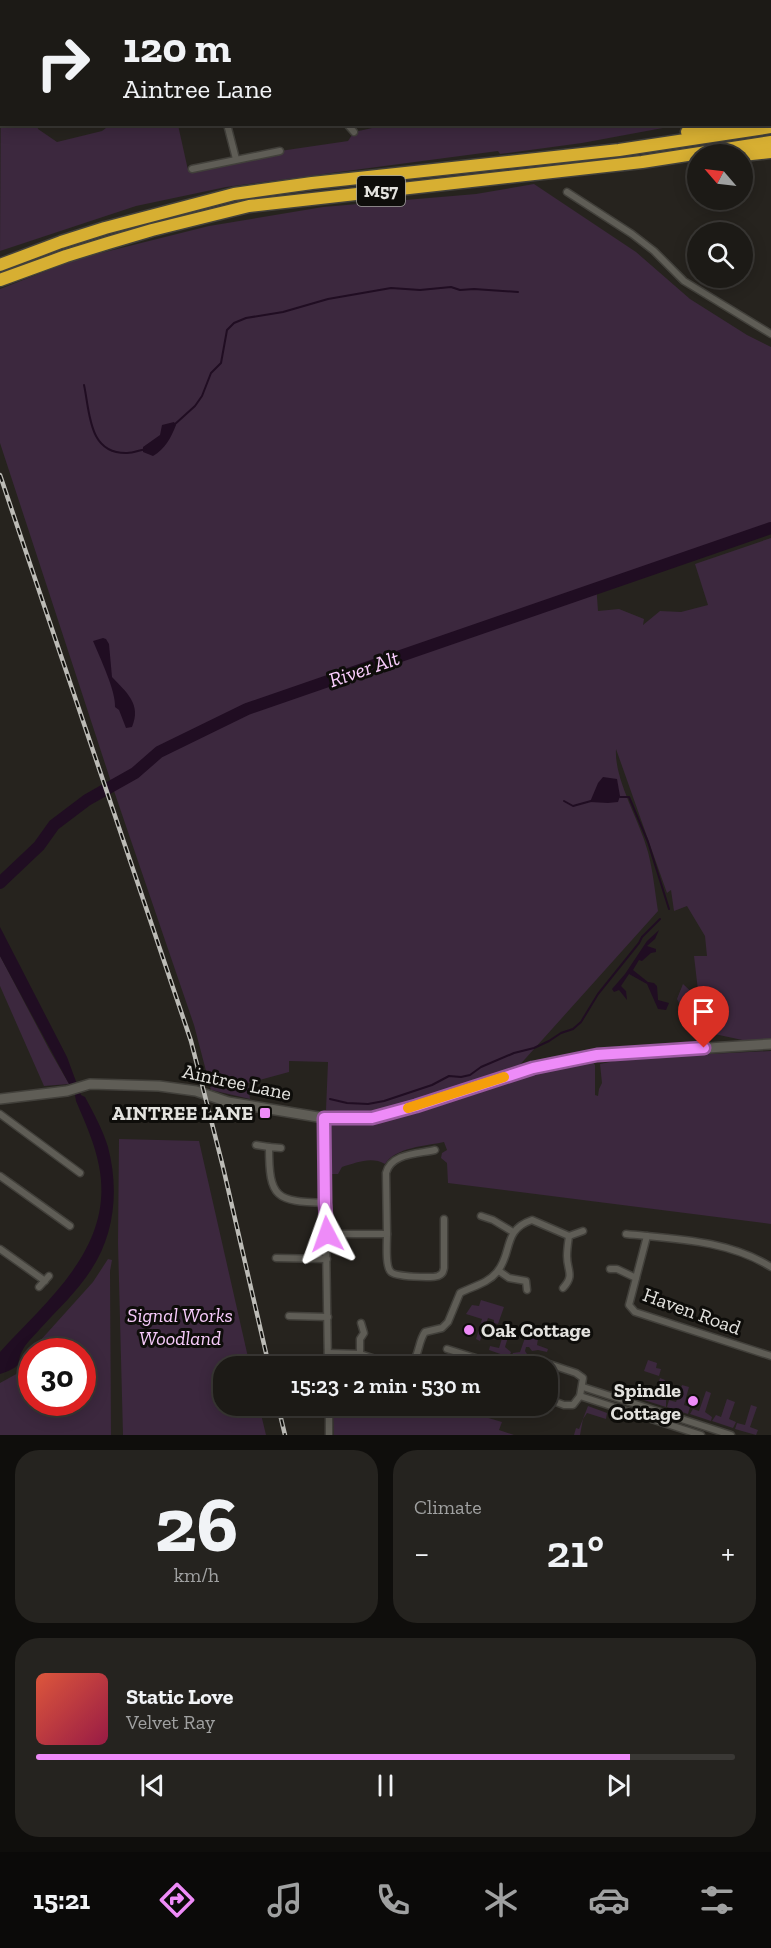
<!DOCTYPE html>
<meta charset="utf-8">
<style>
:root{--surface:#1c1a16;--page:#25231f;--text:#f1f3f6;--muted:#a0a1a1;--line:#3a3835;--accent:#ee8bf8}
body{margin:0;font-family:"Zilla Slab",serif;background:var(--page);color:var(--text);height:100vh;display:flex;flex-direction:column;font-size:22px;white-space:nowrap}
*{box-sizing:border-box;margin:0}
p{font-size:20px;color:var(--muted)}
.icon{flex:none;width:33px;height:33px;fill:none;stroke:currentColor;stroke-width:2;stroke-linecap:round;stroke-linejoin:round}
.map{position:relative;height:1435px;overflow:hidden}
.sheet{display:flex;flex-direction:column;gap:15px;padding:15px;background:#0f0e0c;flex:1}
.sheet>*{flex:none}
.banner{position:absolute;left:0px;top:0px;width:771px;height:126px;box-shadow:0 3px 15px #0003,0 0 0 2px var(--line);background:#1c1a16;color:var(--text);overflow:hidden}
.needle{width:39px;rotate:298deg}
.tools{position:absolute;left:687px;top:144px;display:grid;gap:12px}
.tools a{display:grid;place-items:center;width:66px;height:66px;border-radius:50%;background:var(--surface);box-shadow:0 3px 15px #0003,0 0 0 2px var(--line);font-size:30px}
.speed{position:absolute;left:18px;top:1338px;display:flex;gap:12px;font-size:30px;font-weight:700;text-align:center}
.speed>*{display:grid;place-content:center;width:78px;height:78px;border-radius:50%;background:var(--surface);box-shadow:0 3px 15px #0003,0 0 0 2px var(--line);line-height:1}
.speed .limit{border:9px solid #d22;background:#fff;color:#111}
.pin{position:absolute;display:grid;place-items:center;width:51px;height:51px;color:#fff;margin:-62px -26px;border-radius:50% 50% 50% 0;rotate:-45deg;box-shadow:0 0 6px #0007}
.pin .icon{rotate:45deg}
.me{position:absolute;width:66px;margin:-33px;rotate:356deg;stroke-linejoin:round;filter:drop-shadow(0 0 4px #0008)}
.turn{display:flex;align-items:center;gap:21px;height:126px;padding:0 24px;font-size:27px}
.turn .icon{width:78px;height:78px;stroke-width:2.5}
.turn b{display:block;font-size:42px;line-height:51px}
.big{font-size:45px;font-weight:600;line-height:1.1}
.sheet .card{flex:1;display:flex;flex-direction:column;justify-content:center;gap:9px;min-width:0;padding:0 21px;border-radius:24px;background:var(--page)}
.sheet .dial{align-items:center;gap:0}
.dial b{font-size:78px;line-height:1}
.song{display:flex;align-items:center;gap:18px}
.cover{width:72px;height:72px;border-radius:9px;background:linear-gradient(135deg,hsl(10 70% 55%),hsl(340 70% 35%))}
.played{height:6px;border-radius:3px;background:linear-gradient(90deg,var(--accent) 85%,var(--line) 85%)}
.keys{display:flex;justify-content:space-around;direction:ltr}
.heat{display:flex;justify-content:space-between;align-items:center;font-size:33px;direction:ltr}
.sheet .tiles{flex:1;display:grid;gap:15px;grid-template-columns:1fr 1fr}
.card:last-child{grid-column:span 2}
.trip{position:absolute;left:213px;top:1356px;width:345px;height:60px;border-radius:24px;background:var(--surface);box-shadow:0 3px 15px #0003,0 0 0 2px var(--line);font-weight:600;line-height:60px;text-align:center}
.dock{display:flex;height:96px;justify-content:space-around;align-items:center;background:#0b0a09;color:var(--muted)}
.dock .icon{width:42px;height:42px}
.dock .current{color:var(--accent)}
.dock b{font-size:27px;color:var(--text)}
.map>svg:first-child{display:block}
.green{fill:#3c283e;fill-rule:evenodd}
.water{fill:#200d22}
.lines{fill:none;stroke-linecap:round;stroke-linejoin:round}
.stream{stroke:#200d22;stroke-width:2}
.river{stroke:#200d22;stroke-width:12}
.minor-casing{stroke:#42403b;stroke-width:9}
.secondary-casing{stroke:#42403b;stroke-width:12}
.motorway-casing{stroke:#42403b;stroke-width:15}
.minor{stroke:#5f5d56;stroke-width:6}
.secondary{stroke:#5f5d56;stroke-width:9}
.motorway{stroke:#d7af32;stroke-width:12}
.rail-casing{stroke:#bcbbb6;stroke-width:4.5}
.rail{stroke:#0e0d0a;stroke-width:2;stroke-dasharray:7;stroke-linecap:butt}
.route-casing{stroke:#9b5aa1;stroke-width:15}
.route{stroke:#ee8bf8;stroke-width:10}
.slow{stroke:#f59e0b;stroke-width:10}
.poi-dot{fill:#ee8bf8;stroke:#0e0d0a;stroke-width:2}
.labels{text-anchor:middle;stroke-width:6;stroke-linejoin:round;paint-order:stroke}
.shield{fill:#0e0d0a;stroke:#a3a29e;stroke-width:1.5}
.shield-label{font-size:18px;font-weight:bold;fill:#e3e2de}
.street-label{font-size:20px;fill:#e3e2de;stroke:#0e0d0a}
.poi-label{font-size:20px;font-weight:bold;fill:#e3e2de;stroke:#0e0d0a;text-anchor:end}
.park-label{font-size:20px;font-style:italic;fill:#f7cbfb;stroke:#0e0d0a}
.water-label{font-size:21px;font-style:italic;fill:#facefd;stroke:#0e0d0a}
</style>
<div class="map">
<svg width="771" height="1435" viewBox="0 0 771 1435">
<rect width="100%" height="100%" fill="#26231e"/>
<g class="green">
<path d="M104,0H237L102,1Z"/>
<path d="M1,75L2,124L37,125L38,129L57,142L102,131L110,125H178L188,170L280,151L348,141L354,132L386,125H679L582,143L500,154L498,151L226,187L136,206L0,251Z"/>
<path d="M534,184L636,252L690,299L747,335L771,347V523L596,583L598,611L619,609L644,619L643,625L660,611L681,612L708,605L695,564L771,538V1040L747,1041L705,1032L684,1012L677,999L683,984L699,999L694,956H707L705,936L687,906L674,911L671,890L667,893L616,749C614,780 640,821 648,852C653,871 655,892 658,911L517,1068L433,1096L368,1113L326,1110L328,1062L289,1061V1072L248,1083L250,1099L211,1090L194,1025L113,788L0,443V289L77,259L209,226L323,207L476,194Z"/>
<path d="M0,956L50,1051L69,1084L44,1086L0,986Z"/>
<path d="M771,1051V1224L448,1183L447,1163L441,1158L442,1153L447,1150L444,1142C426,1146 396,1147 385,1164C371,1156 356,1163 342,1167L338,1174H329L328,1122L380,1120L402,1114L403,1116V1114L505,1078L591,1060L595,1065V1095L598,1096L599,1089L602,1083L600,1064L629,1058Z"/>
<path d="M119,1139L199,1141L250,1366H224V1406H259L266,1435H123L118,1243Z"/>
<path d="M108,1259L112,1260L110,1271L111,1435H0V1383L20,1372L30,1352L93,1282ZM32,1352H82V1402H32Z"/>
<path d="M481,1300L504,1307L498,1324L494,1323V1320L488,1318L480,1341L476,1339L482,1319L466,1314L472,1305L479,1306Z"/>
<path d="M504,1332L509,1334L505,1347L511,1352L509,1357L489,1350L490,1346L499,1348Z"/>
<path d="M526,1335L538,1339L537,1345L548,1349L547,1352L538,1350L532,1351L529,1347H526L525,1351L527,1354L520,1360L511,1357L513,1353L520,1352Z"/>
<path d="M648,1360L657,1363L656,1368L661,1369L659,1376L644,1371Z"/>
<path d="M660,1378L665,1380L660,1398L666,1400V1407L644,1400L647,1394L654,1396Z"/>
<path d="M682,1385L689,1387L684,1405L690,1407L688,1414L667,1407L669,1400L676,1402Z"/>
<path d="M706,1391L711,1393L705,1412L712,1417L711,1421L690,1414L693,1409L699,1411Z"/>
<path d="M727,1399L735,1402L729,1419L736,1422L733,1428L712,1421L716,1415L721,1417Z"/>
<path d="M751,1405L757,1407L750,1427L758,1430L756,1435L735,1429L737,1423L745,1425Z"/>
<path d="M333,1406H421L431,1409L432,1406L450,1410L451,1407L502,1422L499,1430L514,1435H334Z"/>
<path d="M588,1406L607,1413L606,1419L587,1413L583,1419L580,1435H574L576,1428L579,1429Z"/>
</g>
<g class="water">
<path d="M174,422L176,425C171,438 165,449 153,456L143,452V447L160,435L162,425Z"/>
<path d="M103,638L106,639L109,644L112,677C126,692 142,704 132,727L126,728L119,710L115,707C116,691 100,658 93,641Z"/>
<path d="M603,777L617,779L620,796L618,802L608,803L590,802L598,783Z"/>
<path d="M0,927L67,1057L81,1095L85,1097C94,1114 103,1130 108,1147C119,1189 115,1234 91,1270C77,1292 57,1310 40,1329C35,1335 29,1340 25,1346C13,1364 27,1365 0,1374V1352C48,1299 115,1247 99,1166C95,1144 85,1122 76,1101L75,1095L0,956Z"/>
<path d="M659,930L655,939L647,946L656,949V952L651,953L642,961L639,960L633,970L648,982L654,983L657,986L658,1000L669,1003L666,1010L658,1009L647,984L629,974L621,986L626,991L627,1000L619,990L614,992L612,989L625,974L647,941Z"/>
</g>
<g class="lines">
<g class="stream">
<path d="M84,385C90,412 88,454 127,453C133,453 140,450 146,449"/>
<path d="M174,425L195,406L202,396L211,373L221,363L227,330L234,323L246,318L283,312L328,299L391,288L420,290L451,287L460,290L474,289L518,292"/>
<path d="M620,797H629L648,842L669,909"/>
<path d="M564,801L573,806L591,801"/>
<path d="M330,1099L347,1103L368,1104L384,1101L432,1085L449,1076L461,1077L470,1075L481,1067L514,1053L534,1048L549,1041L561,1033L573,1029L581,1022L598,994L639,943L642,937L660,919"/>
</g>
<path class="river" d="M0,883L39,846L54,825L87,800L135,773L159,752L247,709L771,528"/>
<g class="minor-casing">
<g id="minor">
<path d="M44,0L45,2"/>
<path d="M659,0V2"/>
<path d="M279,2L280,0"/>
<path d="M407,2V0"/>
<path d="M668,2L674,0"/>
<path d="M0,43L2,42"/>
<path d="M227,124L236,159"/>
<path d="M347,124L354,132"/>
<path d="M192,169L280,151"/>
<path d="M567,192L632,234L654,251L684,281L771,334"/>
<path d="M0,1114L80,1173"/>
<path d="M324,1118L328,1366"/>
<path d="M256,1145L269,1147"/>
<path d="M281,1148L269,1147C269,1199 276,1201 325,1203"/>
<path d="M0,1176L70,1226"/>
<path d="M481,1216L493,1220L513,1232"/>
<path d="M327,1234H387C387,1242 385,1267 391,1272C395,1277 432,1278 438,1276C443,1274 443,1272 444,1268V1219"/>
<path d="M387,1234L386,1173C391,1153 418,1154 435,1150"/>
<path d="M626,1234C675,1239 728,1240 771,1267"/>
<path d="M647,1236L629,1305L635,1312L771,1356"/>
<path d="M0,1249L45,1281"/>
<path d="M276,1258L327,1259"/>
<path d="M610,1269H617L636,1278"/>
<path d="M499,1271L509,1278L526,1281L527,1290"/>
<path d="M39,1287L49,1276"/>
<path d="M563,1288C575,1275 567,1271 567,1256C567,1249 568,1243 569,1236"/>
<path d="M289,1316L328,1317"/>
<path d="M447,1349L501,1366"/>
<path d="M328,1353L360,1354L397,1366"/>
<path d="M360,1354V1339L364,1333L361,1323"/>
<path d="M407,1366C420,1360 417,1343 425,1332L442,1328L448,1322L460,1293C473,1286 487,1284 497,1272C513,1253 502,1230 532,1220L569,1236L583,1231"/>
<path d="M531,1366L534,1363L540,1361L576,1373L583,1378L580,1396L573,1405H564L548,1399"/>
<path d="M583,1387L731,1435"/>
<path d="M580,1396L701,1435"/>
<path d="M329,1406V1435"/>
</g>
</g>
<g class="secondary-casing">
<path id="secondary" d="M0,1099L67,1091L90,1084L159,1086L196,1091L228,1102L324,1118H372L416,1106L533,1068L597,1055L771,1044"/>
</g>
<g class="motorway-casing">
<g id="motorway">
<path d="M770,114L771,113"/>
<path d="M687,132L722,124"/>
<path d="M742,155L771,152"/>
<path d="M0,265L61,242L105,228L234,194L312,183L619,150L771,127"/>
<path d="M0,280L66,256L108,243L152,230L249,206L642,162L771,142"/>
</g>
</g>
<use href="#minor" class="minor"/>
<use href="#secondary" class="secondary"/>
<use href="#motorway" class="motorway"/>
<g class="rail-casing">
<g id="rail">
<path d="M0,475L191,1041L223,1167L269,1366"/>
<path d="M278,1406L285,1435"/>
</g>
</g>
<use href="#rail" class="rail"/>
</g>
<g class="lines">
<g class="route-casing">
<path id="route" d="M327,1234L325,1203L324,1118H372L416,1106L533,1068L597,1055L704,1048"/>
</g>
<use href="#route" class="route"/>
<path class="slow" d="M408,1108L504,1077"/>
</g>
<g class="poi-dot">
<rect x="259" y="1107" width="12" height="12" rx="3"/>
<circle cx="469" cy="1330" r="6"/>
<circle cx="693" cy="1401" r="6"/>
</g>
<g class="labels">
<rect class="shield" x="357" y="176" width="48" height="30" rx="4.5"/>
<g class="shield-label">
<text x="381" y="197">M57</text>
</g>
<g class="street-label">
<text transform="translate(237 1082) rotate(12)" y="7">Aintree Lane</text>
<text transform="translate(692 1311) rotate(20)" y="7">Haven Road</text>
</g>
<g class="poi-label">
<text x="253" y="1120">AINTREE LANE</text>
<text x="481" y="1337" text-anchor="start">Oak Cottage</text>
<text x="681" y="1397">Spindle<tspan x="681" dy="23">Cottage</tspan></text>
</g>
<g class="park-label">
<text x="180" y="1322">Signal Works<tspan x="180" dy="23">Woodland</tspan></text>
</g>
<g class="water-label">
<text transform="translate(364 669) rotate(-19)" y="7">River Alt</text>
</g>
</g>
</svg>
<div class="tools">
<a><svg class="needle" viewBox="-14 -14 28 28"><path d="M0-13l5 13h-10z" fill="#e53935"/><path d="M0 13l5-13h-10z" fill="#a0a1a1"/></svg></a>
<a><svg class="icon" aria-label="search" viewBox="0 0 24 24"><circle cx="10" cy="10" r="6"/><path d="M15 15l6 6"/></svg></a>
</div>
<div class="speed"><div class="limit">30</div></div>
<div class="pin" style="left:704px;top:1048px;background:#d93025"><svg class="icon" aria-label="arrive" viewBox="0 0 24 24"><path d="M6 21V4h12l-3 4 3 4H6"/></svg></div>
<svg class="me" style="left:327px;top:1234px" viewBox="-20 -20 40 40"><path d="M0-17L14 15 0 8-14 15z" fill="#ee8bf8" stroke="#fff" stroke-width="4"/></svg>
<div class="trip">15:23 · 2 min · 530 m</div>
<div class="banner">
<div class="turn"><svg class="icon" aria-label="right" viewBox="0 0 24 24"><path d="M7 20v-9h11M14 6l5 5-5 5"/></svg><div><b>120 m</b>Aintree Lane</div></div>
</div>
</div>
<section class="sheet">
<div class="tiles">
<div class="card dial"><b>26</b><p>km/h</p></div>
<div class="card"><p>Climate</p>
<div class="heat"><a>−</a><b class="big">21°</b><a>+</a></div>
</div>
<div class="card">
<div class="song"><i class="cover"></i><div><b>Static Love</b><p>Velvet Ray</p></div></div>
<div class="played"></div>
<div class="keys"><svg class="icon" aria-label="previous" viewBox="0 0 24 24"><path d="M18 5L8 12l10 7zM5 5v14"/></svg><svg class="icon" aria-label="pause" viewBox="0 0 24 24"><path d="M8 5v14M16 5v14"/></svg><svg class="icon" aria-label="next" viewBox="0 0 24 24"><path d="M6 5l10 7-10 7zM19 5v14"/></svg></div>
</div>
</div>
</section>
<nav class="dock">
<b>15:21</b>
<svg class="icon current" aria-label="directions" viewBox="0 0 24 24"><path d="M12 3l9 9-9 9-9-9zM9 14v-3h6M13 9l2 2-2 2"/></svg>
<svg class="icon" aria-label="music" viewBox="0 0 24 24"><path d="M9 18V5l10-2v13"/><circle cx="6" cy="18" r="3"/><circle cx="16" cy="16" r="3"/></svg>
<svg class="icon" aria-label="phone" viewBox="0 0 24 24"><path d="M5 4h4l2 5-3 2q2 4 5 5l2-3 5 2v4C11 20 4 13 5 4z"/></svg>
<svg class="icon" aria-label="climate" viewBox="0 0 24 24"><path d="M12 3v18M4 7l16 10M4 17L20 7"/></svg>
<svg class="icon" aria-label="car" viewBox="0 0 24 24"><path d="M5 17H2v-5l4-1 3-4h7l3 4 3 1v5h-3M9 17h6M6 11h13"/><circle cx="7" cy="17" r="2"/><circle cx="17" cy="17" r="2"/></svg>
<svg class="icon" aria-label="filters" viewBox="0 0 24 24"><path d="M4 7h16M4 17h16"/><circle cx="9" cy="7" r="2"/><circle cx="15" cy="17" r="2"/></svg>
</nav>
